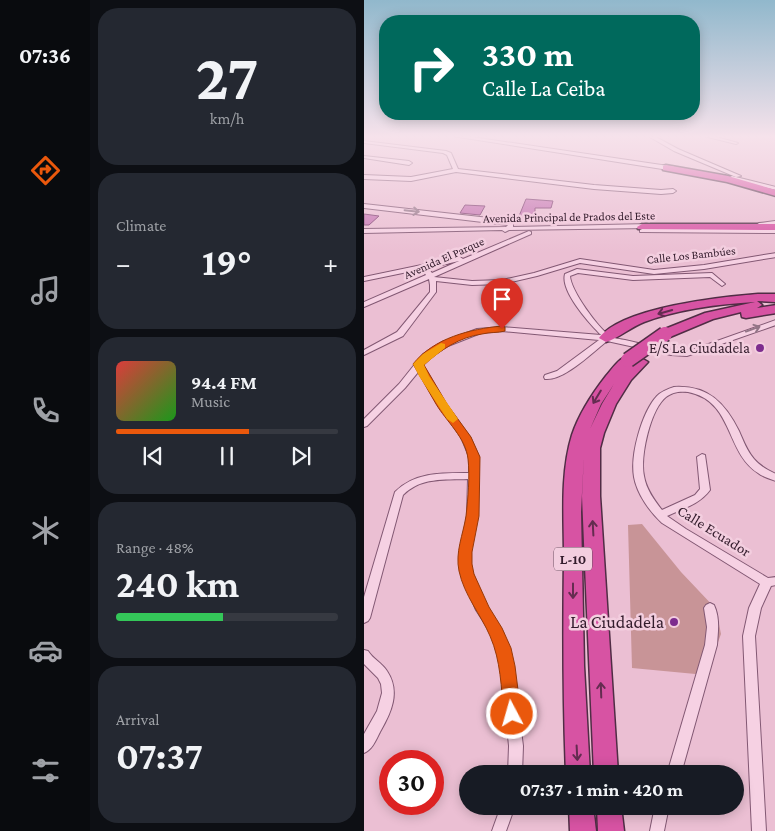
<!DOCTYPE html>
<meta charset="utf-8">
<style>
:root{--surface:#171b24;--page:#242831;--text:#f1f3f6;--muted:#9ea1a6;--line:#363941;--accent:#ea580c}
body{margin:0;font-family:"Crimson Pro",serif;background:var(--page);color:var(--text);height:100vh;display:flex;flex-direction:column;font-size:19px;white-space:nowrap}
*{box-sizing:border-box;margin:0}
p{font-size:16px;color:var(--muted)}
.icon{flex:none;width:28px;height:28px;fill:none;stroke:currentColor;stroke-width:2;stroke-linecap:round;stroke-linejoin:round}
.map{position:relative;flex:1;overflow:hidden}
.panel{display:flex;flex-direction:column;gap:8px;padding:8px;background:#0d0f14;width:274px}
.panel>*{flex:none}
.guide{position:absolute;left:15px;top:15px;width:321px;height:105px;border-radius:20px;box-shadow:0 2px 12px #0003;background:#00695c;color:#fff;overflow:hidden}
.speed{position:absolute;left:15px;top:750px;display:flex;gap:10px;font-size:25px;font-weight:700;text-align:center}
.speed>*{display:grid;place-content:center;width:65px;height:65px;border-radius:50%;background:var(--surface);box-shadow:0 2px 12px #0003;line-height:1}
.speed .limit{border:8px solid #d22;background:#fff;color:#111}
.pin{position:absolute;display:grid;place-items:center;width:42px;height:42px;color:#fff;margin:-51px -21px;border-radius:50% 50% 50% 0;rotate:-45deg;box-shadow:0 0 5px #0007}
.pin .icon{rotate:45deg}
.me{position:absolute;width:55px;margin:-28px;rotate:354deg;stroke-linejoin:round;filter:drop-shadow(0 0 4px #0008)}
.turn{display:flex;align-items:center;gap:18px;height:105px;padding:0 20px;font-size:22px}
.turn .icon{width:65px;height:65px;stroke-width:2.5}
.turn b{display:block;font-size:35px;line-height:42px}
.big{font-size:38px;font-weight:700;line-height:1.1}
.panel .widget{flex:1;display:flex;flex-direction:column;justify-content:center;gap:8px;min-width:0;padding:0 18px;border-radius:20px;background:var(--page)}
.panel .dial{align-items:center;gap:0}
.dial b{font-size:65px;line-height:1}
.song{display:flex;align-items:center;gap:15px}
.cover{width:60px;height:60px;border-radius:8px;background:linear-gradient(135deg,hsl(0 70% 55%),hsl(120 70% 35%))}
.played{height:5px;border-radius:2px;background:linear-gradient(90deg,var(--accent) 60%,var(--line) 60%)}
.keys{display:flex;justify-content:space-around;direction:ltr}
.heat{display:flex;justify-content:space-between;align-items:center;font-size:28px;direction:ltr}
.charge{height:8px;border-radius:4px;background:linear-gradient(90deg,#34c759 48%,var(--line) 0)}
.trip{position:absolute;left:95px;top:765px;width:285px;height:50px;border-radius:25px;background:var(--surface);box-shadow:0 2px 12px #0003;font-weight:700;line-height:50px;text-align:center}
main{display:flex;flex:1;min-height:0}
.tab-bar{display:flex;flex-direction:column;width:90px;justify-content:space-around;align-items:center;background:#090b0e;color:var(--muted)}
.tab-bar .icon{width:35px;height:35px}
.tab-bar .current{color:var(--accent)}
.tab-bar b{font-size:22px;color:var(--text)}
.map>svg:first-child{display:block}
.green{fill:#c89497}
.building{fill:#c777b3;stroke:#804071}
.lines{fill:none;stroke-linecap:round;stroke-linejoin:round}
.minor-casing{stroke:#825873;stroke-width:2}
.motorway-casing{stroke:#502d45;stroke-width:3}
.minor{fill:#f6d1e3;fill-rule:evenodd}
.motorway{fill:#d753a3;fill-rule:evenodd}
.motorway-bridge-casing{stroke:#502d45;stroke-width:17;stroke-linecap:butt}
.motorway-bridge{stroke:#d753a3;stroke-width:14}
.oneway{stroke:#947688}
.oneway2{stroke:#642c50}
.route{fill:#ea580c;stroke:#983908}
.slow{fill:#f59e0b}
.poi-dot{fill:#7d2c8e;stroke:#f3cedf;stroke-width:2}
.labels{text-anchor:middle;stroke-width:5;stroke-linejoin:round;paint-order:stroke}
.far-street-label{font-size:12px;fill:#331c2c;stroke:#f3cedf}
.shield{fill:#f3cedf;stroke:#6d5162;stroke-width:1}
.shield-label{font-size:14px;font-weight:bold;fill:#331c2c}
.poi-label{font-size:15px;fill:#331c2c;stroke:#f3cedf;text-anchor:end}
.street-label{font-size:15px;fill:#331c2c;stroke:#f3cedf}
.near-poi-label{font-size:18px;fill:#331c2c;stroke:#f3cedf;text-anchor:end}
</style>
<main>
<nav class="tab-bar">
<b>07:36</b>
<svg class="icon current" aria-label="directions" viewBox="0 0 24 24"><path d="M12 3l9 9-9 9-9-9zM9 14v-3h6M13 9l2 2-2 2"/></svg>
<svg class="icon" aria-label="music" viewBox="0 0 24 24"><path d="M9 18V5l10-2v13"/><circle cx="6" cy="18" r="3"/><circle cx="16" cy="16" r="3"/></svg>
<svg class="icon" aria-label="phone" viewBox="0 0 24 24"><path d="M5 4h4l2 5-3 2q2 4 5 5l2-3 5 2v4C11 20 4 13 5 4z"/></svg>
<svg class="icon" aria-label="climate" viewBox="0 0 24 24"><path d="M12 3v18M4 7l16 10M4 17L20 7"/></svg>
<svg class="icon" aria-label="car" viewBox="0 0 24 24"><path d="M5 17H2v-5l4-1 3-4h7l3 4 3 1v5h-3M9 17h6M6 11h13"/><circle cx="7" cy="17" r="2"/><circle cx="17" cy="17" r="2"/></svg>
<svg class="icon" aria-label="filters" viewBox="0 0 24 24"><path d="M4 7h16M4 17h16"/><circle cx="9" cy="7" r="2"/><circle cx="15" cy="17" r="2"/></svg>
</nav>
<section class="panel">
<div class="widget dial"><b>27</b><p>km/h</p></div>
<div class="widget"><p>Climate</p>
<div class="heat"><a>−</a><b class="big">19°</b><a>+</a></div>
</div>
<div class="widget">
<div class="song"><i class="cover"></i><div><b>94.4 FM</b><p>Music</p></div></div>
<div class="played"></div>
<div class="keys"><svg class="icon" aria-label="previous" viewBox="0 0 24 24"><path d="M18 5L8 12l10 7zM5 5v14"/></svg><svg class="icon" aria-label="pause" viewBox="0 0 24 24"><path d="M8 5v14M16 5v14"/></svg><svg class="icon" aria-label="next" viewBox="0 0 24 24"><path d="M6 5l10 7-10 7zM19 5v14"/></svg></div>
</div>
<div class="widget"><p>Range · 48%</p><b class="big">240 km</b><div class="charge"></div></div>
<div class="widget"><p>Arrival</p><b class="big">07:37</b></div>
</section>
<div class="map">
<svg width="412" height="831" viewBox="0 0 412 831">
<rect width="100%" height="100%" fill="#ebbfd3"/>
<path class="green" d="M278,524L317,572L352,609L357,634L342,675L268,668L264,525Z"/>
<g class="building">
<path d="M162,199L189,201L187,208H171V222L153,221Z"/>
<path d="M101,205L121,206L116,215L96,213Z"/>
<path d="M0,214L15,216L5,225H0Z"/>
</g>
<g class="lines">
<g class="minor-casing">
<g id="minor">
<path d="M88,136H101L311,167L314,169L311,171Z"/>
<path d="M284,136H290L314,149L377,176L372,177L310,151Z"/>
<path d="M340,136H349L374,143L372,144Z"/>
<path d="M0,141L82,151L87,153L94,169L230,185L297,190L309,189L312,191L309,193L297,194L230,189L92,172L47,181L0,179V175L47,177L89,169L83,155L79,153L0,143Z"/>
<path d="M0,156L45,161L48,163L45,165L0,158Z"/>
<path d="M368,176L412,187V190L366,179V177Z"/>
<path d="M0,204L143,220L149,223V227L285,224L288,226L285,228L145,230L141,232L138,230L0,233V229L142,227L144,225L0,208Z"/>
<path d="M412,221V225L395,227L392,225L395,223Z"/>
<path d="M278,229H412V233L276,232V230Z"/>
<path d="M165,231L167,232V234L70,277L108,281L138,280L170,273L216,259L290,270L340,265L412,253V257L340,269L290,274L216,263L173,276L138,284L108,285L72,281V292L39,336L0,355V350L33,332L66,292V285L65,279L0,307V302L62,275L58,269L0,281V277L96,257L99,259ZM95,261L68,273L64,268Z"/>
<path d="M213,269L269,276L348,273L361,284L358,286L346,277L269,280L214,273L206,276C207,291 234,328 246,336C250,339 257,339 261,340C282,345 301,350 322,352L412,320V325L323,356L307,355L243,341C229,352 200,381 181,379L180,377L181,375L193,371L235,340L138,331L117,333L84,346L65,358L59,365L82,405L106,437L115,457L113,516L106,552V564L109,574L123,608L139,632L149,666L159,746L158,774H144L145,746L137,666L127,633L112,610L97,574L96,564V552L103,516L104,479C80,480 57,477 39,495L6,618L4,621L0,623V597L31,492C51,472 78,473 105,473V457L97,437L74,405L55,371L41,388L3,426L0,427V419L35,384L59,354L78,342L113,329L138,327L237,335C225,323 196,291 201,274Z"/>
<path d="M310,387C344,385 361,403 375,431C379,440 383,451 390,459C396,466 403,470 412,474V481C406,479 399,477 394,473C361,452 370,401 324,392C316,391 308,392 302,397C286,410 276,457 280,476C282,489 290,500 298,510L331,495L336,489L333,457L338,454L341,455L346,490C336,504 318,509 303,516L322,529L404,578L412,577V585L407,586L397,608L391,636L402,831H388L379,636L385,608L396,584L298,523C286,512 273,494 270,477C266,455 278,412 293,396C298,391 304,389 310,387Z"/>
<path d="M346,603L350,605C356,618 354,631 353,645L317,774H303L341,645L343,627L340,608L342,605Z"/>
<path d="M0,650L4,651C9,659 18,663 23,671C37,692 27,713 16,732C12,740 8,750 0,753V734L13,711L18,693L17,684L14,678L0,664Z"/>
<path d="M137,806H151L142,831H128Z"/>
<path d="M291,806H305L300,831H286Z"/>
</g>
</g>
<g class="motorway-casing">
<g id="motorway">
<path d="M302,165L364,176L412,190V196L363,182L299,170V166Z"/>
<path d="M278,224H412V230L274,229L273,227Z"/>
<path d="M394,294H412V302L393,301L398,305L393,308L412,305V313L382,318L378,317L377,312L349,319L306,337H296L295,334L296,331L341,313L391,302C353,304 315,309 280,322C267,327 253,339 242,342L235,338C259,307 357,297 394,294Z"/>
<path d="M264,356L269,357L270,361L277,358L284,362L267,380L252,404L240,433L236,448V496L254,774H230L218,496L220,455L217,512L220,666L226,774H202C199,701 199,629 200,557C200,517 196,474 208,435C215,414 228,394 242,376C248,369 255,358 264,356ZM250,384L238,404L226,429L237,404Z"/>
<path d="M205,806H229L232,831H206Z"/>
<path d="M233,806H257L260,831H234Z"/>
</g>
</g>
<use href="#minor" class="minor"/>
<use href="#motorway" class="motorway"/>
<g class="motorway-bridge-casing">
<path id="motorway-bridge" d="M264,360L301,334"/>
</g>
<use href="#motorway-bridge" class="motorway-bridge"/>
</g>
<defs><path id="oneway-shaft" d="M-6 0H5M1.5-3L5.5 0L1.5 3" fill="none" stroke-width="1.6" stroke-linecap="round" stroke-linejoin="round" transform="scale(1.25)"/></defs>
<g class="oneway">
<use href="#oneway-shaft" transform="translate(48 211) rotate(6)"/>
<use href="#oneway-shaft" transform="translate(389 329) rotate(-20)"/>
</g>
<g class="oneway2">
<use href="#oneway-shaft" transform="translate(301 312) rotate(164)"/>
<use href="#oneway-shaft" transform="translate(233 397) rotate(121)"/>
<use href="#oneway-shaft" transform="translate(229 528) rotate(-93)"/>
<use href="#oneway-shaft" transform="translate(209 591) rotate(90)"/>
<use href="#oneway-shaft" transform="translate(237 690) rotate(-92)"/>
<use href="#oneway-shaft" transform="translate(213 753) rotate(87)"/>
</g>
<linearGradient id="sky" x2="0" y2="1"><stop stop-color="#91b8cc"/><stop offset="0.54" stop-color="#f6e2eb"/><stop offset="1" stop-color="#f6e2eb" stop-opacity="0"/></linearGradient>
<rect width="412" height="253" fill="url(#sky)"/>
<path class="route" d="M138,326L141,327V331C134,333 126,332 118,334C96,337 76,350 60,365L83,404L107,437L116,457L115,516L108,552V564L110,574L125,607L138,628L147,648L151,666L157,714L154,720L148,722L142,720L140,714C137,688 137,661 126,636C117,615 100,595 95,571C91,552 99,535 102,516C104,498 106,476 104,459C102,438 82,421 72,404C64,391 57,377 49,364C70,338 106,329 138,326Z"/>
<path class="slow" d="M77,343L81,344V348L60,365L65,376L94,419L89,423L83,419L55,376L49,364L59,354Z"/>
<g class="poi-dot">
<circle cx="396" cy="348" r="5"/>
<circle cx="310" cy="622" r="5"/>
</g>
<g class="labels">
<g class="far-street-label">
<text transform="translate(205 217) rotate(-1)" y="4">Avenida Principal de Prados del Este</text>
<text transform="translate(327 255) rotate(-6)" y="4">Calle Los Bambúes</text>
<text transform="translate(80 258) rotate(-24)" y="4">Avenida El Parque</text>
</g>
<rect class="shield" x="190" y="547.5" width="38" height="23" rx="4"/>
<g class="shield-label">
<text x="209" y="564">L-10</text>
</g>
<g class="poi-label">
<text x="386" y="353">E/S La Ciudadela</text>
</g>
<g class="street-label">
<text transform="translate(350 531) rotate(32)" y="5">Calle Ecuador</text>
</g>
<g class="near-poi-label">
<text x="300" y="628">La Ciudadela</text>
</g>
</g>
</svg>
<div class="speed"><div class="limit">30</div></div>
<div class="pin" style="left:138px;top:329px;background:#d93025"><svg class="icon" aria-label="arrive" viewBox="0 0 24 24"><path d="M6 21V4h12l-3 4 3 4H6"/></svg></div>
<svg class="me" style="left:148px;top:714px" viewBox="-20 -20 40 40"><circle r="17" fill="#ea580c" stroke="#fff" stroke-width="3"/><path d="M0-11L8 9 0 5-8 9z" fill="#fff"/></svg>
<div class="trip">07:37 · 1 min · 420 m</div>
<div class="guide">
<div class="turn"><svg class="icon" aria-label="right" viewBox="0 0 24 24"><path d="M7 20v-9h11M14 6l5 5-5 5"/></svg><div><b>330 m</b>Calle La Ceiba</div></div>
</div>
</div>
</main>
